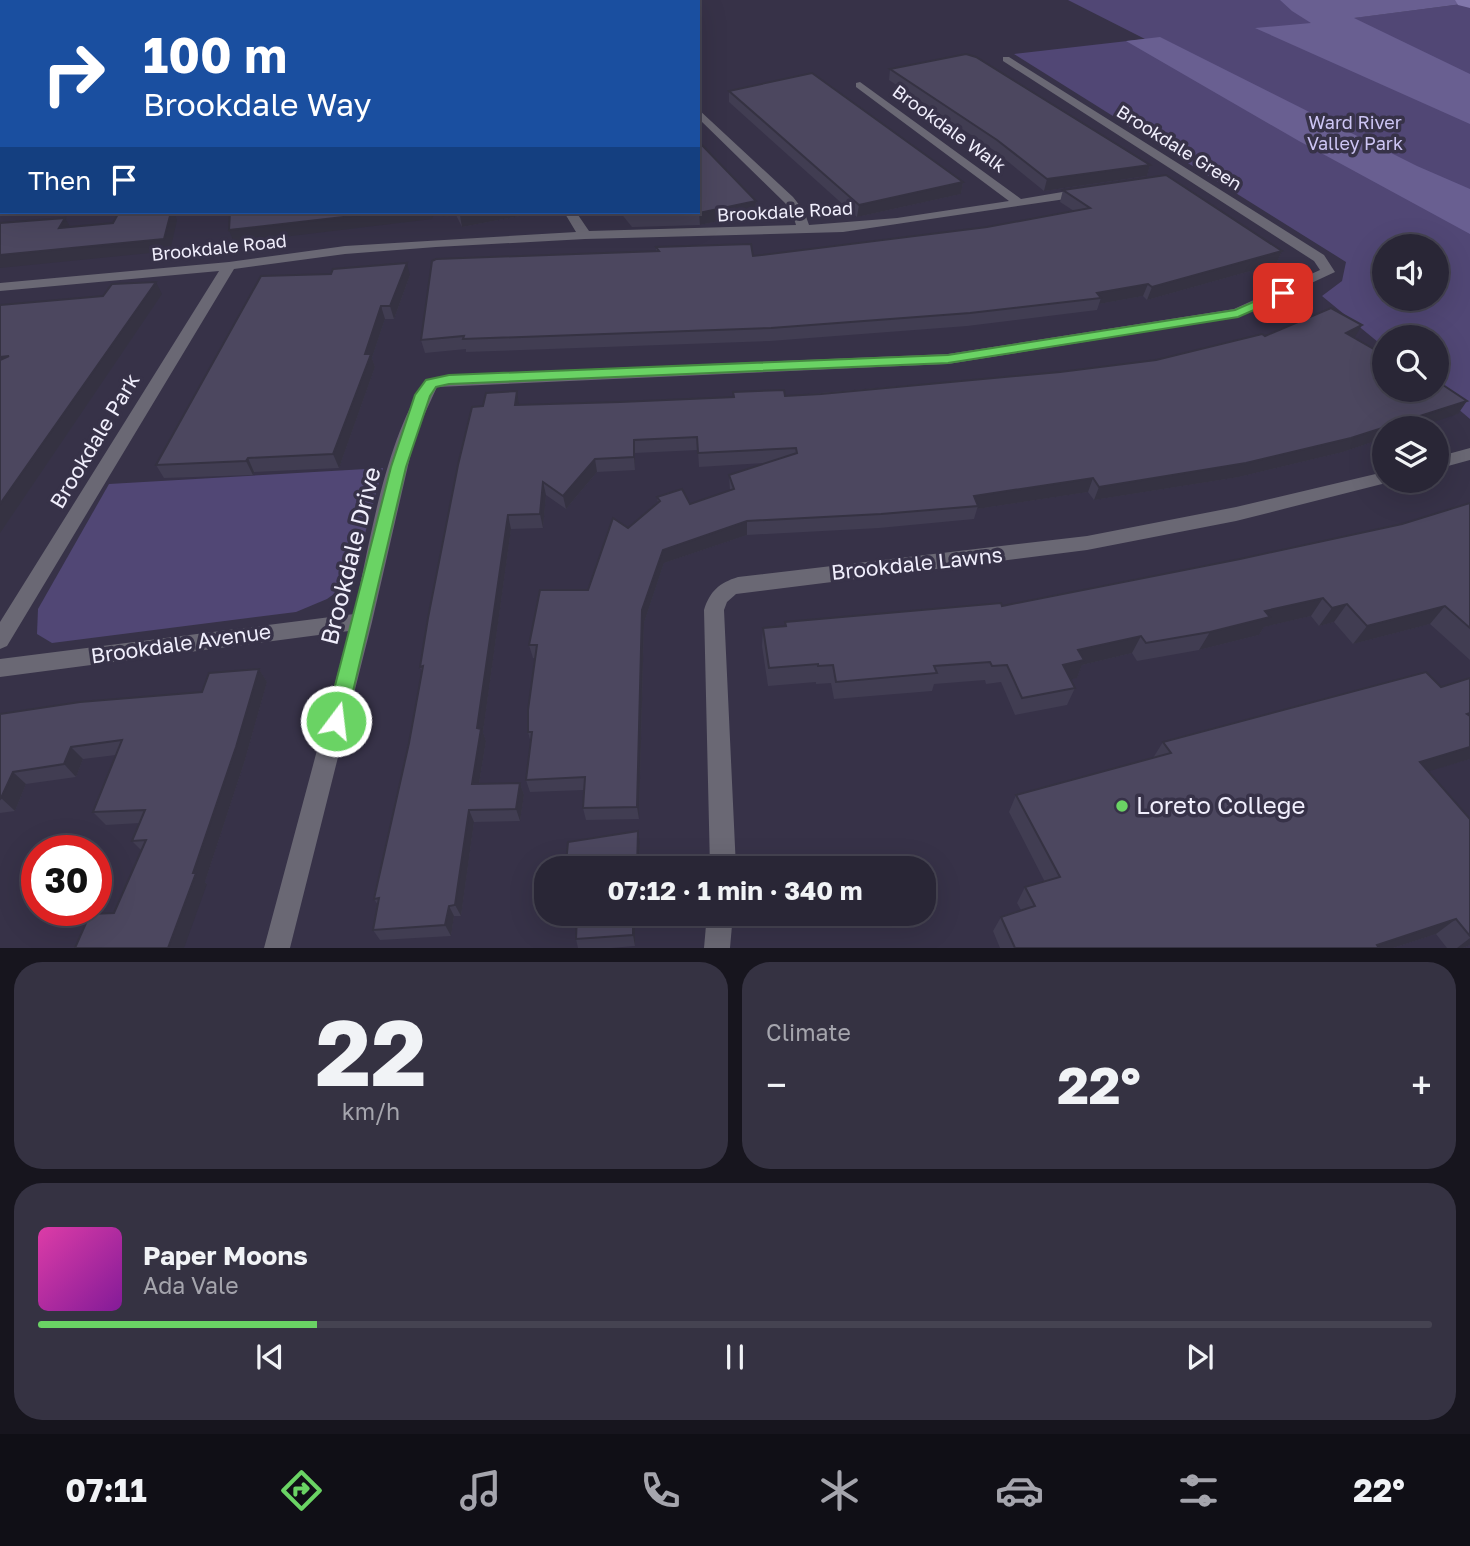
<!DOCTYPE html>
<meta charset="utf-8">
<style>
:root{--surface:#292636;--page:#353242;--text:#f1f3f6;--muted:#a5a5ad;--line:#454351;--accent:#6ad364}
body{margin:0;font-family:"Golos Text",sans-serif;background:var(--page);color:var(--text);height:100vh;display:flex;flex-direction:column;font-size:26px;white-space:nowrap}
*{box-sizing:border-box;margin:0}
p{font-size:23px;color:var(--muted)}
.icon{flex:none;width:38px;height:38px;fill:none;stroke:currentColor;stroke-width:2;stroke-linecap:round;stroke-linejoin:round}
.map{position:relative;height:948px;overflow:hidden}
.details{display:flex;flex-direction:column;gap:14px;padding:14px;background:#17151e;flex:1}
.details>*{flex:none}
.banner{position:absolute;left:0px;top:0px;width:700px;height:214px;box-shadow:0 7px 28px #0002,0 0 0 2px var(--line);background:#1a4fa0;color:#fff;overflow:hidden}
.fabs{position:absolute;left:1372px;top:234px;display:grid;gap:14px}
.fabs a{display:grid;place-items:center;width:77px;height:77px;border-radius:50%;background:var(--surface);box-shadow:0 7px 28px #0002,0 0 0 2px var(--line);font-size:35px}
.speed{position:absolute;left:21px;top:835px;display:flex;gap:14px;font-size:35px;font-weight:700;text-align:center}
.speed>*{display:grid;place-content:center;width:91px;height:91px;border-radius:50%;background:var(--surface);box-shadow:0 7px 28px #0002,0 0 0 2px var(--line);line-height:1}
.speed .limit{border:10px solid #d22;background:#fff;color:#111}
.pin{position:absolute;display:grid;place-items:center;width:60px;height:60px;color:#fff;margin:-30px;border-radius:14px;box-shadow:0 4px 10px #0006}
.me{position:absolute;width:77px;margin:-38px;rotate:15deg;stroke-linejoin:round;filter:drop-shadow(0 0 5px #0008)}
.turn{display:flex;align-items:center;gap:24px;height:147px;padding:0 28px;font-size:32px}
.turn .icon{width:91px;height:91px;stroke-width:2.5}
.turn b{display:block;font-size:49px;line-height:60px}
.then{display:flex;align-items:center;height:66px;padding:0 28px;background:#0003;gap:14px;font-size:26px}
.big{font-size:52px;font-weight:700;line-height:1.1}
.details .tile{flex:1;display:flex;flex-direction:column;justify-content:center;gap:10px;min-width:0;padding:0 24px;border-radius:28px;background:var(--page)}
.details .dial{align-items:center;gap:0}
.dial b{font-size:91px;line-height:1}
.song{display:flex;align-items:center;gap:21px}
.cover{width:84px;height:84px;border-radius:10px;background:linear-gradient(135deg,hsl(320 70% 55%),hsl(290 70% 35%))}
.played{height:7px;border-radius:4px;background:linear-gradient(90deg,var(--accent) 20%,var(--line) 20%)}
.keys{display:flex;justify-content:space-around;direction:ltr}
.heat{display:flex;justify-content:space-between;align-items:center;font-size:38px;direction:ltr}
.details .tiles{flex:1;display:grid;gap:14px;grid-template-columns:1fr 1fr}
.tile:last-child{grid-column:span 2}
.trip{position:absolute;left:534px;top:856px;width:402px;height:70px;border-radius:28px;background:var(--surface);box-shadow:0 7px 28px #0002,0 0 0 2px var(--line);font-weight:700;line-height:70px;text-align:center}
.tab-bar{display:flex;height:112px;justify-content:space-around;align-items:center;background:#100f16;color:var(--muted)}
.tab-bar .icon{width:49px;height:49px}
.tab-bar .active{color:var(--accent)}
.tab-bar b{font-size:32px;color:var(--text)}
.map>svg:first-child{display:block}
.green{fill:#514775;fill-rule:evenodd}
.forest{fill:#695f91}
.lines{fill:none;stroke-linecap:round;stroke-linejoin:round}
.river{fill:#8177ab;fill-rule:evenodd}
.minor{fill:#6a6874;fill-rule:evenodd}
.wall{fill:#413d52}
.shaded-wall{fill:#353242}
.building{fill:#4c475f;stroke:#353242;stroke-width:2}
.route{fill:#6ad364;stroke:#458941;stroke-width:2}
.poi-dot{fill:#6ad364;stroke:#373248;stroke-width:2.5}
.labels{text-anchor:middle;stroke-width:7;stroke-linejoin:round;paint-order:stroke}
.far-park-label{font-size:18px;fill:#cdc5f4;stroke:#373248}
.far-street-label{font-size:18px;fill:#f0eefc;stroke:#373248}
.street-label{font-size:21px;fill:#f0eefc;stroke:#373248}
.near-street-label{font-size:24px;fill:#f0eefc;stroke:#373248}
.near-poi-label{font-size:24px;fill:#f0eefc;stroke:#373248;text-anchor:start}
</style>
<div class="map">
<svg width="1470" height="948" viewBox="0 0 1470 948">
<rect width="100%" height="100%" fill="#373248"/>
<g class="green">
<path d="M1068,0H1316L1353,18L1470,3V419L1436,390L1437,338H1384V347L1322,296L1342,281L1346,262L1014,54L1145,39ZM1384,247H1437V299H1384Z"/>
<path d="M383,468L352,581L327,599L296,612L52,643L37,634L38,609L109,484Z"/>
</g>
<g class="forest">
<path d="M1280,0H1470V3L1354,18L1470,74V124L1255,28L1311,23L1292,11Z"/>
<path d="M1160,37L1417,166L1470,189V234L1299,141L1126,41Z"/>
</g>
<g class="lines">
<path class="river" d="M1455,0H1470V8L1458,5Z"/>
<g class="minor">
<path d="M1003,57H1009L1324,255L1335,272L1238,317L948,364L437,387L420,424L410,457L372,622L290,948H264L349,631L0,677V659L354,614C370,542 385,440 426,380L449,375L948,354L1234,309L1320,270L1314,261L1003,61Z"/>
<path d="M860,82L1021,199L1086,188L1092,192L1086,196L843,232L585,239L436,247L345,254L234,269L7,646L0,649V622L219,271L0,291V283L229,262L345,246L576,232L564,212H576L589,231L796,225L792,212L785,203L698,118V109L793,197L804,211L809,225L897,218L1009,201L856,87V83Z"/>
<path d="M1470,448V460L1437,469V457Z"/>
<path d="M1384,472V481L1390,482L1236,521L1087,550L736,594L727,602L724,610L736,868H710L704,610C710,591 719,583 738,577L1087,536L1236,507Z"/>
<path d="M707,914H733L730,948H704Z"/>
</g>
</g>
<g class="wall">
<path d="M890,69L1150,165L1147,176L1044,191L995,151L889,80Z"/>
<path d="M729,91L963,182L961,194L857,217L729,102Z"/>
<path d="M1063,190L1282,251L1276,264L1147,300L1143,296L1099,304L1097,310L967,326L770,341L466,352V349L425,353L421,340L656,251V247L753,256L987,227L1074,211L1060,202Z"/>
<path d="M756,201L755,213L700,225L632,227L620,212H698Z"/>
<path d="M442,212H525V215L462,227L456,215L443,217Z"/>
<path d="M410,275L394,319H385L372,358L375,367L339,468L254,472L253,475L164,478L156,465Z"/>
<path d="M1265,336L1354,338L1458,414L1384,429V438L1343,452L1239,477L1094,500L1088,492L977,509L974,519L879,528L747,535L664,563L644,623L639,819L586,820L583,808L584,790L530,792L526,780L531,743L528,732L535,658H533L529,645L588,590L628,528L658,503L657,497L690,504L730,491L729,475L764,463L699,467L698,450L635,453V470L597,472L566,509L546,495L543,528L511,529L483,732L486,741L479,784L520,783L524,795L520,821L474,822L461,916H454L451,936L380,940L373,930L378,905L374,899L409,743L422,672L420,667L519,405L620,402L733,397V392L785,396L1060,372L1156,360Z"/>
<path d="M1470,503V660L1430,624L1353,644L1334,622L1319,626L1311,616L1264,627L1259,635L1199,650L1137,661L1132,653L1082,665L1077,678L1071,679L1075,688L1067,705L1015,715L1001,682L986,684L985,680L934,684L932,691L834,699L831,683L816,684V682L768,686L762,646L763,628L785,626V622L1002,606L1240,559L1402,524Z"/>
<path d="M259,669L267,682L245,760L205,882L207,884L114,913L141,850L132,841L140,823L106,825L93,812L116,755L83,759L76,777L26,784L15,811L0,813V714L202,692Z"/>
<path d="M1441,687L1470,759L1428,771L1470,819V945L1463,948H1447L1436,934L1393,948H1000L993,931L1001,917L1021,910L1017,903L1025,887L1045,882L1009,812L1016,795L1153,758L1163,742Z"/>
<path d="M640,843L639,868H567L566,864Z"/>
<path d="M577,914H635V946L611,948H578L576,939Z"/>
</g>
<g class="shaded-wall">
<path d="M1150,165L1147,176L1044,191L1047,179Z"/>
<path d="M963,182L961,194L857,217L859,205Z"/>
<path d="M756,201L755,213L700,225L699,213Z"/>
<path d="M171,212H174L177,220L170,251L0,268V255Z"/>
<path d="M387,212H435L432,219L234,243L229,230Z"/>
<path d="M442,212H455L456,215L443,217Z"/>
<path d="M478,212H525V215L462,227L460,215Z"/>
<path d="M65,218L72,230L59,228Z"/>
<path d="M1282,251L1276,264L1147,300L1152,287Z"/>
<path d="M407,263L410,275L394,319L390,306Z"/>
<path d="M156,282L162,294L0,533V504Z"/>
<path d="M1148,284L1143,296L1099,304L1101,298L1097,293Z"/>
<path d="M381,306L385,319L372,358L375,367L339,468L333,454Z"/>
<path d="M1362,325L1355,337L1346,333Z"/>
<path d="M517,391L519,405H515Z"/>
<path d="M1467,401L1458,414L1413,429H1384V438L1343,452L1239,477L1094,500L1099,487Z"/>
<path d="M634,440L635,453V470L634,457Z"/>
<path d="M248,458L254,472L253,475L246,461Z"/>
<path d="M595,459L597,472L566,509L563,496Z"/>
<path d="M1093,478L1088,492L977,509L978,506L974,496Z"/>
<path d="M543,482L546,495L543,528L540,514Z"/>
<path d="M508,515L511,529L483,732L486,741L477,796L472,784L477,728Z"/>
<path d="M747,521V535L664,563L644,623L639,819L637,807L642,610L663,550Z"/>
<path d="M1323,598L1311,616L1264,627L1259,635L1199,650L1210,632L1265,611Z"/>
<path d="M1347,604L1334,622L1319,626L1332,608Z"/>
<path d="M1445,606L1430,624L1353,644L1367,626Z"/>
<path d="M1141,636L1132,653L1082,665L1077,678L1056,683L1063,665L1078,650Z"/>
<path d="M259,669L267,682L245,760L205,882L207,884L184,948H168Z"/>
<path d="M71,747L83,759L76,777L64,764Z"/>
<path d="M1470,747V759L1403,779L1420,762Z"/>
<path d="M13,772L26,784L15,811L1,798Z"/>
<path d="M520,783L524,795L520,821L516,809Z"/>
<path d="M469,810L474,822L461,916L455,905Z"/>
<path d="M638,831L640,843L639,868H637Z"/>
<path d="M449,906L454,916L451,936L445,925Z"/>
<path d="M633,914H635V946L633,935Z"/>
<path d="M1456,919L1436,934L1393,948H1373L1377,945Z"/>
<path d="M1470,938V945L1463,948H1457Z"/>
</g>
<g class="building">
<path d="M966,54L976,57L1150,165L1047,179L997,140L890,69Z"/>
<path d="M812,73L963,182L859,205L729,91Z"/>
<path d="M698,141L756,201L699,213L631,215L628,212H698Z"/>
<path d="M1166,175L1282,251L1152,287L1148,284L1097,293L1101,298L970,313L771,328L463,339L464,336L421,340L432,261L436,259L659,251L656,247L751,244L753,256L987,227L1090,208L1063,190Z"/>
<path d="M119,212H171L164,239L0,255V223L65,218L59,228L113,223Z"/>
<path d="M230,212H387L229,230Z"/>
<path d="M458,212H478L460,215Z"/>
<path d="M407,263L390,306H381L365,354H371L333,454L248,458L246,461L156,465L261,276L331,274L333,269Z"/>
<path d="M156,282L0,504V360L9,356L0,357V305L103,296L112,284Z"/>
<path d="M1331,308L1362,325L1346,333L1384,355V390H1437V381L1467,401L1351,438L1246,463L1099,487L1093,478L974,496L978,506L881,514L747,521L663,550L642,610L637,807L583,808L585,777L526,780L532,732H528V710L537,645H529L540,590H588L613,518L628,528L660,501L657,497L682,489L690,504L734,489L729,475L797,453L796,448L698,453L697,437L634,440V457L595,459L563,496L543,482L540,514L508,515L477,728L481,729L472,784L520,783L516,809L469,810L455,905L449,906L445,925L373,930L379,898L374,899L409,743L423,666L420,667L428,618L458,465L472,407L483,406L486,393L517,391L515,405L620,402L734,397L733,392L784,390L785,396L821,394L1060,372L1156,360L1262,334L1265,336Z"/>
<path d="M1470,503V628L1445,606L1367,626L1347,604L1332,608L1323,598L1265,611L1270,617L1210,632L1146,643L1141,636L1078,650L1084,660L1063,665L1075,688L1022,698L1007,665L992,666L990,662L934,666L937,673L836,682L833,665L818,666V664L769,668L763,628L786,626L785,622L1001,603L1002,606L1240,559L1402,524Z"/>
<path d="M259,669L236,747L193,873H196L168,948H75L90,914L114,913L146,840L132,841L145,810L93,812L122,740L71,747L64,764L13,772L1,798L0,799V714L80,702L202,692L209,673Z"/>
<path d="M1426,672L1441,687L1470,678V713L1467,714L1470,716V747L1420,762L1470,819V936L1456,919L1377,945L1379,948H1015L1001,917L1035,906L1025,887L1060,877L1016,795L1171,753L1163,742Z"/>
<path d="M638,831L637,868H579L580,864H566L568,842Z"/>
<path d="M577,914H633V935L576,939Z"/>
</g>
<path class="route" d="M1283,289L1288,290V295L1238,317L948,363L449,384L436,387L430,396L406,467L346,721L343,728L336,730L329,728L326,721L391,467L415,395L426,380L449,375L948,355L1235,310Z"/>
<circle class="poi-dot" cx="1122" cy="806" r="7"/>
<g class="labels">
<g class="far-park-label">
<text x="1355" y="129">Ward River<tspan x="1355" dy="21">Valley Park</tspan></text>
</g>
<g class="far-street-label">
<text transform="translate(949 129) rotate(36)" y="6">Brookdale Walk</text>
<text transform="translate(1179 148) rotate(32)" y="6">Brookdale Green</text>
<text transform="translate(785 212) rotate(-3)" y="6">Brookdale Road</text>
<text transform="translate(219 248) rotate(-6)" y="6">Brookdale Road</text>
</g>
<g class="street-label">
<text transform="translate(95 441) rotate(-59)" y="7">Brookdale Park</text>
<text transform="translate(917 564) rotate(-6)" y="7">Brookdale Lawns</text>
<text transform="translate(181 644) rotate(-8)" y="7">Brookdale Avenue</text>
</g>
<g class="near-street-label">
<text transform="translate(351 556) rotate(-76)" y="8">Brookdale Drive</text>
</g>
<g class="near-poi-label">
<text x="1136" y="814">Loreto College</text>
</g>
</g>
</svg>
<div class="fabs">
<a><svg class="icon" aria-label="sound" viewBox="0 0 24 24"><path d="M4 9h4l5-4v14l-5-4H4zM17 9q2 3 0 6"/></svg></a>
<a><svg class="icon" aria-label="search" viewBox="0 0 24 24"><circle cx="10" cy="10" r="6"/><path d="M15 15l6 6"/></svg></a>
<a><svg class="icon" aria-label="layers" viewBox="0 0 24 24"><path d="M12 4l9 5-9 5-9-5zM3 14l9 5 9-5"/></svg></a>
</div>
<div class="speed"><div class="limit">30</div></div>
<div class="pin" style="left:1283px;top:293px;background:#d93025"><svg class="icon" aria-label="arrive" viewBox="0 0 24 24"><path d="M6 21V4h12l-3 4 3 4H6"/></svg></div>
<svg class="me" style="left:336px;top:721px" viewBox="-20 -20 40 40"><circle r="17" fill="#6ad364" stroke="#fff" stroke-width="3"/><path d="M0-11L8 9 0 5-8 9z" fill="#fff"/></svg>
<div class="trip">07:12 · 1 min · 340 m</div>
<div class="banner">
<div class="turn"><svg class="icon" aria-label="right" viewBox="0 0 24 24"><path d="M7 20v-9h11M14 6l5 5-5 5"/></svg><div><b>100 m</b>Brookdale Way</div></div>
<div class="then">Then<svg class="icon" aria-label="arrive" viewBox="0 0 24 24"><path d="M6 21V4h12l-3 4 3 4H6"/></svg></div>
</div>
</div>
<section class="details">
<div class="tiles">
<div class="tile dial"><b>22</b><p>km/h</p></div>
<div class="tile"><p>Climate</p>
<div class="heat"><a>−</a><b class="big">22°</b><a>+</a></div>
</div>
<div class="tile">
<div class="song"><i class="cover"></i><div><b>Paper Moons</b><p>Ada Vale</p></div></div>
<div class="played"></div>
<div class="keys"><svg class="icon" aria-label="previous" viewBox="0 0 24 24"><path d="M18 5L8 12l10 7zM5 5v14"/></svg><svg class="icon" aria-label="pause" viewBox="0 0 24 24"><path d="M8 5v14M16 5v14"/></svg><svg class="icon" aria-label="next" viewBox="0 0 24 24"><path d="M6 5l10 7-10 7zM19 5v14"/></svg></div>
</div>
</div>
</section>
<nav class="tab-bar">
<b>07:11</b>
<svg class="icon active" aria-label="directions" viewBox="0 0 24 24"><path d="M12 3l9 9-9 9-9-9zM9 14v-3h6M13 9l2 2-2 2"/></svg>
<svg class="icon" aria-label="music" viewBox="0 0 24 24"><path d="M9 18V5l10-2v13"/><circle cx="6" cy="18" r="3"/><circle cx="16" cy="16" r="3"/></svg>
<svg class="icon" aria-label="phone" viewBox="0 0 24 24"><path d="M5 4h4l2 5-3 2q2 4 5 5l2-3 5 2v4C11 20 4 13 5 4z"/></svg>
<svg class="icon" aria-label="climate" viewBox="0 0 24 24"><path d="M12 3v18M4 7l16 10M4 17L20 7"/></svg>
<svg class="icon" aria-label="car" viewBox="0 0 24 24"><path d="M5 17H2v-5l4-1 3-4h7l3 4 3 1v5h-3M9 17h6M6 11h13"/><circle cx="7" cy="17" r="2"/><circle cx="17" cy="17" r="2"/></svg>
<svg class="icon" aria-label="filters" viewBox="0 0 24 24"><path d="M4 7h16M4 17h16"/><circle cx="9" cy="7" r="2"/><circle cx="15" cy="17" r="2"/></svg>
<b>22°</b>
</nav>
